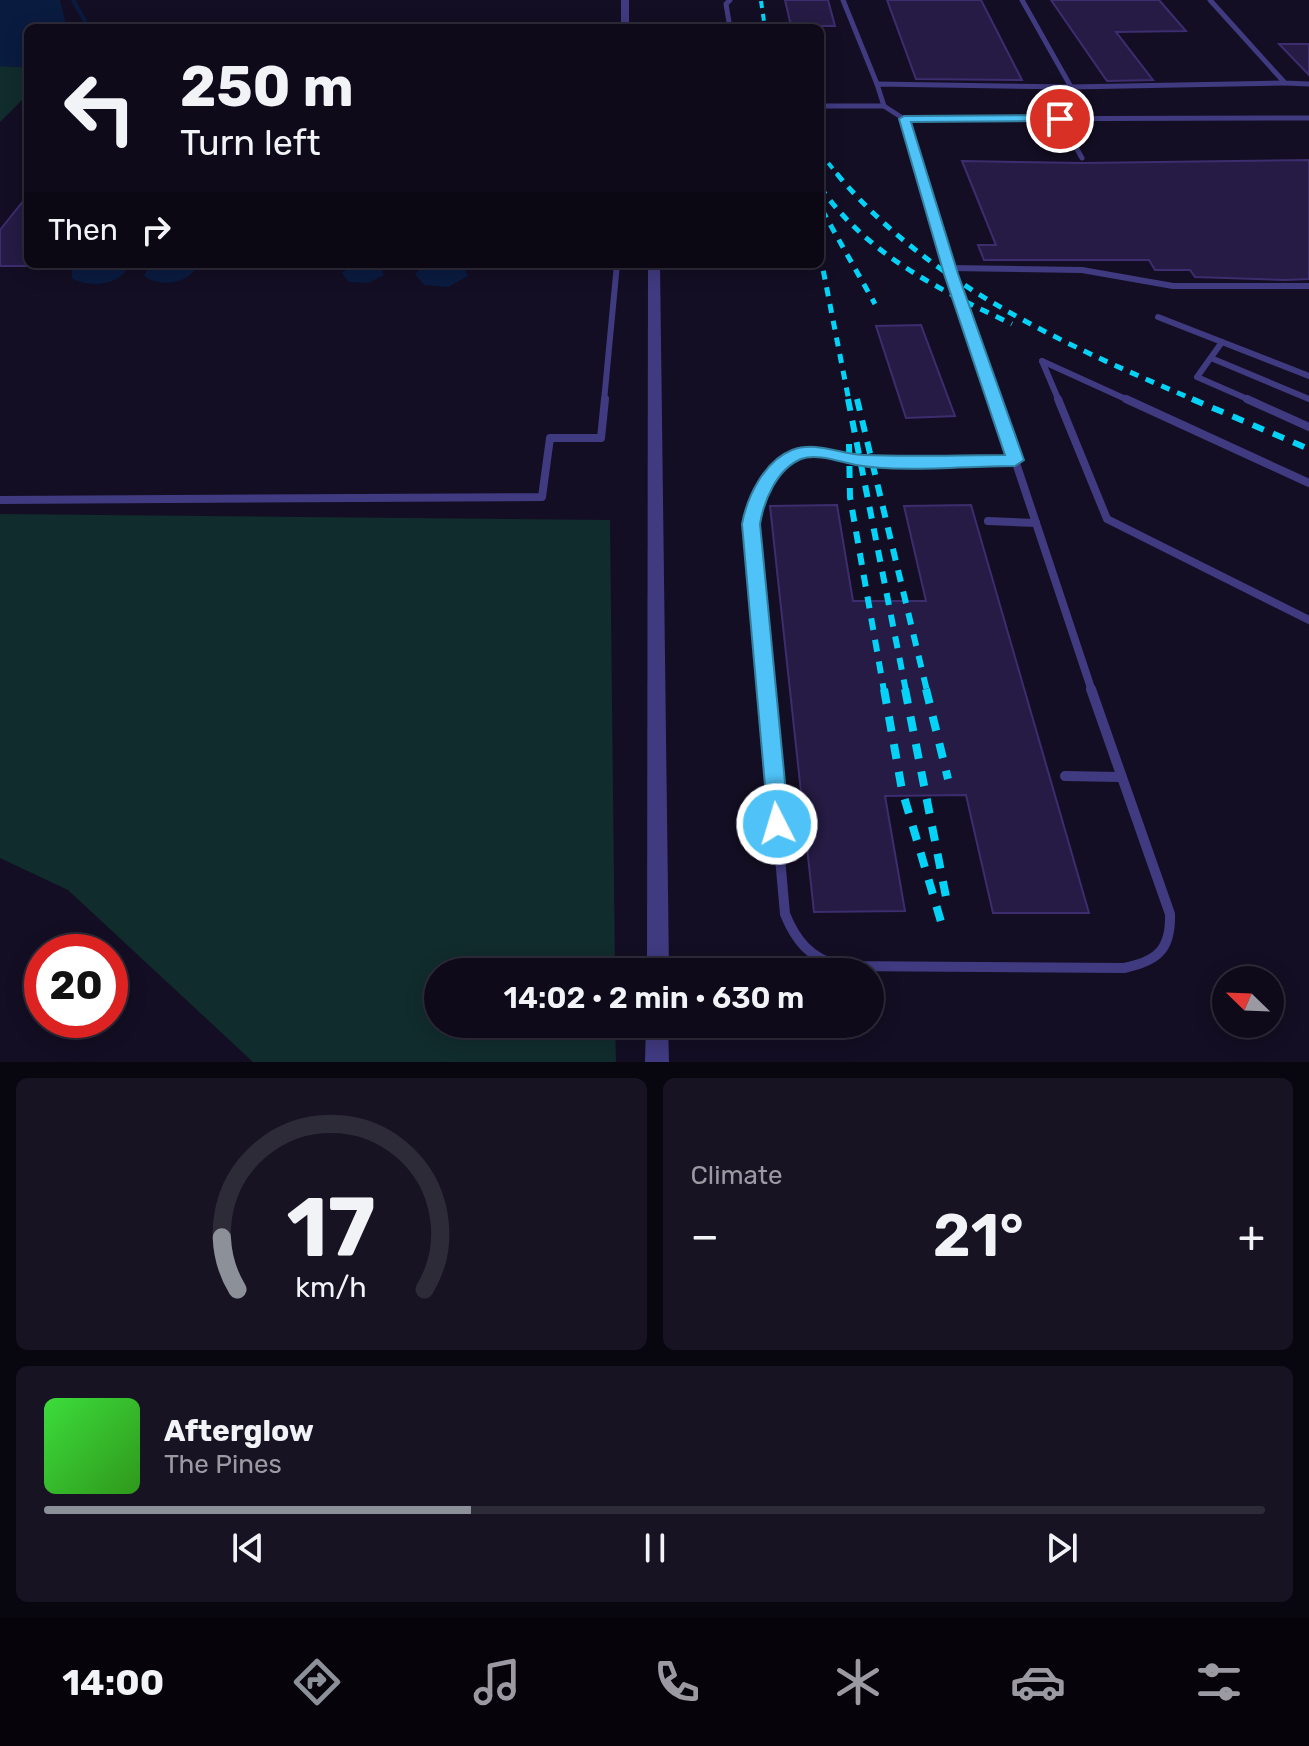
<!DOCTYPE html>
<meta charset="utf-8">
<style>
:root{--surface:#0e0a1a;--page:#171323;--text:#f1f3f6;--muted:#9b9aa2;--line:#2e2b39;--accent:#8c9099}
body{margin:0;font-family:Rubik,sans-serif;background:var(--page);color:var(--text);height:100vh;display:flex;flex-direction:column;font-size:30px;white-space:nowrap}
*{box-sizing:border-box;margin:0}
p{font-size:26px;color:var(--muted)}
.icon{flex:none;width:44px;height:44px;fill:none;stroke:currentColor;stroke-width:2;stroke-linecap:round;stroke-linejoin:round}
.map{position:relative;height:1062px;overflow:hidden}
.side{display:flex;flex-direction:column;gap:16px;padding:16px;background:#08060e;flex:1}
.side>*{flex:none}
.banner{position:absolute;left:24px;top:24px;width:800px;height:244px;border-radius:12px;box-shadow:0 4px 20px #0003,0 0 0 2px var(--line);background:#0e0a1a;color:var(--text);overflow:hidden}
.needle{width:52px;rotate:293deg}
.controls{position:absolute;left:1212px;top:966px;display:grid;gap:16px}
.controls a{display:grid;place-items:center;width:72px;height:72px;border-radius:50%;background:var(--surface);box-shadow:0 4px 20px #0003,0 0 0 2px var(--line);font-size:40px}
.speed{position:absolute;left:24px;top:934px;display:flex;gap:16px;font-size:40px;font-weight:700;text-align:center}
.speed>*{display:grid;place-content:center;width:104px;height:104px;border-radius:50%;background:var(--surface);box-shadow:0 4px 20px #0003,0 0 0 2px var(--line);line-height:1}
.speed .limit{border:12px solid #d22;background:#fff;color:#111}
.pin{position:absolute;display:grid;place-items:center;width:68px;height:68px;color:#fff;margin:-34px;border:4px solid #fff;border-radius:50%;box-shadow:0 2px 8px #0007}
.me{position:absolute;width:88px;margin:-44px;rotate:355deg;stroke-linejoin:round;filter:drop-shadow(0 0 6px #0008)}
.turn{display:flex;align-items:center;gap:28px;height:168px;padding:0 24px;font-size:36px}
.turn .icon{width:104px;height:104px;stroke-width:2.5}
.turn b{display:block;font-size:56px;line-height:68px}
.then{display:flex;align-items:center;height:76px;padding:0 24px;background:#0003;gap:16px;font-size:30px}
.big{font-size:60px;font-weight:600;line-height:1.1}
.side .tile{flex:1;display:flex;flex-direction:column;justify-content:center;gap:12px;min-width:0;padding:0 28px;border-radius:12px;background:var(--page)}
.side .dial{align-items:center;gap:0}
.dial svg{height:208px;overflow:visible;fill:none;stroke:var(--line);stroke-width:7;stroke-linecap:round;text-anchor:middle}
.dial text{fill:var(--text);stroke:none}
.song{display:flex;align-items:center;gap:24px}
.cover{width:96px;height:96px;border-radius:12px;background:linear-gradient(135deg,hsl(120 70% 55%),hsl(110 70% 35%))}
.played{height:8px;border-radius:4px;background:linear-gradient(90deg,var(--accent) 35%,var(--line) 35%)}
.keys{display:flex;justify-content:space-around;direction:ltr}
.heat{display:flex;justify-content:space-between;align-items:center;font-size:44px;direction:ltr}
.side .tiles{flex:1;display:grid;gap:16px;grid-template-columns:1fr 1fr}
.tile:last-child{grid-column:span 2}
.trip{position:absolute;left:424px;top:958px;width:460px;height:80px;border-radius:40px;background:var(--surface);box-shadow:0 4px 20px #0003,0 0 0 2px var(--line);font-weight:600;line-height:80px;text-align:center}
.dock{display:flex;height:128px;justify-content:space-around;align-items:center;background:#06040a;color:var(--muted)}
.dock .icon{width:56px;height:56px}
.dock .on{color:var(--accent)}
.dock b{font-size:36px;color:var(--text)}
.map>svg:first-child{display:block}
.green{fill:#112c2d}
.water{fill:#0a1b40}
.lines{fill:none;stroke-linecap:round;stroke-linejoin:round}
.stream{stroke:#0a1b40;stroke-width:4}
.building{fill:#251b44;stroke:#3d2d6f;stroke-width:2}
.lane-far3{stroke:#403a81;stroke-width:5}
.lane-far2{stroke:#403a81;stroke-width:6}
.lane-far1{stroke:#403a81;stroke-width:8}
.lane{stroke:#403a81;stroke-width:10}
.street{fill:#403a81;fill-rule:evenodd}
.rail-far3{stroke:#04d3f7;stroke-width:4;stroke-dasharray:7 6;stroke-linecap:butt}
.rail-far2{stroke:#04d3f7;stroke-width:5;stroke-dasharray:9 8;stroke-linecap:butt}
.rail-far1{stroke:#04d3f7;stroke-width:6;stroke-dasharray:12 10;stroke-linecap:butt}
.rail{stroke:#04d3f7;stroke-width:8;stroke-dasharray:15 13;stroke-linecap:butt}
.route{fill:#4fc3f7;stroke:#337fa1;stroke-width:2}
</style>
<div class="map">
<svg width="1309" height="1062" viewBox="0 0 1309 1062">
<rect width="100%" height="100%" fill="#130e23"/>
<g class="green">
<path d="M0,66L28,67V94L0,122Z"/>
<path d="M0,514L610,520L615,972H438V1024H615L616,1062H253L68,890L0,858Z"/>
</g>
<g class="water">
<path d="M0,0H60L67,28H28V67L0,66Z"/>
<path d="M78,264H129C123,285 89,289 72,278V269Z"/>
<path d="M150,264H198C191,284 160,288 144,276Z"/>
<path d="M354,264L380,265L384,275L368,283L349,282L342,273Z"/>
<path d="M426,264H463L468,276L448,287L424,285L415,274Z"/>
</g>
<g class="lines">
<path class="stream" d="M73,0L89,28"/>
</g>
<g class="building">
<path d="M785,0H828L835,26H791Z"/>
<path d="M887,0H981L1022,80L916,79Z"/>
<path d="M1051,0H1159L1186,31L1116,32L1153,80L1107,81Z"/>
<path d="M1279,44H1309V75Z"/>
<path d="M1309,160V279L1285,280L1195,277L1190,270H1155L1149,260H984L978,245H996L962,161L1083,163Z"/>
<path d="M28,195V266H0V230Z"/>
<path d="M921,325L955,416L906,418L876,326Z"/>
<path d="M837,505L853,601H926L904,506L971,505L1089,913H993L966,795L885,796L905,911L814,912L770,506Z"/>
</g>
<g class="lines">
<g class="lane-far3">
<path d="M730,0L726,4L730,28"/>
<path d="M843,0L877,84"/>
<path d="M1022,0L1071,87"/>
<path d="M1210,0L1285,83L1309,84"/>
<path d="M1285,83L1071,87L877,84L884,106L904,119L1309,118"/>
<path d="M820,106H884"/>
<path d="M904,119L922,176"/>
<path d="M1060,119L1082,158"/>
</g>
<g class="lane-far2">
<path d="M921,174L995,401"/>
<path d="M950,268L1082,270L1173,286H1309"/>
<path d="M1158,317L1309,376"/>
<path d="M1222,342L1197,377L1252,401"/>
<path d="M1211,358L1309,399"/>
<path d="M1042,361L1059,401"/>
<path d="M1042,361L1130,401"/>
<path d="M604,401L617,264"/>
</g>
<g class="lane-far1">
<path d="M994,399L1015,460"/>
<path d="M1058,399L1107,519L1309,620"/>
<path d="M1126,399L1309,483"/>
<path d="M1247,399L1309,427"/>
<path d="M1015,460L1092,691"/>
<path d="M0,500L542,497L550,438H601L605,399"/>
<path d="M988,521L1036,523"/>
<path d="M766,691L751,524C756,499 771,463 798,455C823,446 852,460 878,461C923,462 969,460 1015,460"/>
</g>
<g class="lane">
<path d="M765,689L785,914C796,941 810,958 839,966L1124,968C1158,961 1171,949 1170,914L1091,689"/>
<path d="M1065,776L1120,777"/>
</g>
<g class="street">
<rect x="621" y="0" width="8" height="28"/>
<path d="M648,264H660L669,972H647Z"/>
<path d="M646,1024H668L669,1062H645Z"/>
</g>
<g class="rail-far3">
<path d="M761,1L765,28"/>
<path d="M820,153L839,176"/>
</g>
<g class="rail-far2">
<path d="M837,174C929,285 1067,346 1197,401"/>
<path d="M820,187C869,256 938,289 1012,324"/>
<path d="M822,210L875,304"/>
<path d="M820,254L849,401"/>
</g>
<g class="rail-far1">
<path d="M848,399L906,691"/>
<path d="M857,399L927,691"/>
<path d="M1192,399L1309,449"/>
<path d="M849,444L850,497L884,691"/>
</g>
<g class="rail">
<path d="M884,689L902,790L942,925"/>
<path d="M905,689L946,897"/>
<path d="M926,689L948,779"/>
</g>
</g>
<path class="route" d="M1060,115L1065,119L1064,121L911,122L958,274L1024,460L1015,466C969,466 899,473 856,465C840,462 817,453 801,459C777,469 764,500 760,524L789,824L785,831L777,834L769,831L742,524C747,497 764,461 792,450C816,441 840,454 864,455C911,457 958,455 1005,455L944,274L899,119L904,116Z"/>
</svg>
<div class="controls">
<a><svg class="needle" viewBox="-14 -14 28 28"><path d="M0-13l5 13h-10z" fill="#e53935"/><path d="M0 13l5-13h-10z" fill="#9b9aa2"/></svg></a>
</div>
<div class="speed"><div class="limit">20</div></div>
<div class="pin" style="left:1060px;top:119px;background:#d93025"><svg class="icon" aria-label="arrive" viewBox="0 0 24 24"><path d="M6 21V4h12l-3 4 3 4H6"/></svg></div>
<svg class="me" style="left:777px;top:824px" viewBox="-20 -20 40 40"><circle r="17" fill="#4fc3f7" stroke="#fff" stroke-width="3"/><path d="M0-11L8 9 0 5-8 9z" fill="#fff"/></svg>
<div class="trip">14:02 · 2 min · 630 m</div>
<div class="banner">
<div class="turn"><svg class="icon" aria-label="left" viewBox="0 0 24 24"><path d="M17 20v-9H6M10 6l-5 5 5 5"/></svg><div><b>250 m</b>Turn left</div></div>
<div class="then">Then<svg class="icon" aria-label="right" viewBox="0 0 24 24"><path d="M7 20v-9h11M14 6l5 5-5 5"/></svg></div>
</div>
</div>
<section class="side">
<div class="tiles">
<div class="tile dial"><svg viewBox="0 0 100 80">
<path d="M14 69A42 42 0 1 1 86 69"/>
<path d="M14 69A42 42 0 0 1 8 49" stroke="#8c9099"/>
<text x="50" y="56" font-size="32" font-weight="700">17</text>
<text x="50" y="72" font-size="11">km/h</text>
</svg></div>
<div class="tile"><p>Climate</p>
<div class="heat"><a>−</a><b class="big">21°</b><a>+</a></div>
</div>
<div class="tile">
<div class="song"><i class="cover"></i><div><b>Afterglow</b><p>The Pines</p></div></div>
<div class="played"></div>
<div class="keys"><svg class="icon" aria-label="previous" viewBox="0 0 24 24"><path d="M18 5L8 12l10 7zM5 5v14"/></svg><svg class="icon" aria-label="pause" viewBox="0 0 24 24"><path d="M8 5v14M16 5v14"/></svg><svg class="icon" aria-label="next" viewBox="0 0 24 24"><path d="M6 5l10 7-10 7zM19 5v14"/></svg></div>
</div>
</div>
</section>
<nav class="dock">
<b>14:00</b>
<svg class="icon on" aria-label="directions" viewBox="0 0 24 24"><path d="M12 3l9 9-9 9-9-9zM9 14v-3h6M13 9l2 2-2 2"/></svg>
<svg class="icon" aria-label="music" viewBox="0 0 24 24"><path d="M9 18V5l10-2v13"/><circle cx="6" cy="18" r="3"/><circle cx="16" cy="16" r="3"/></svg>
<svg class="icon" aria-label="phone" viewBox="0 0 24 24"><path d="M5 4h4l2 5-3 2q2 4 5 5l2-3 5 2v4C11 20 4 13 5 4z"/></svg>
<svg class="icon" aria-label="climate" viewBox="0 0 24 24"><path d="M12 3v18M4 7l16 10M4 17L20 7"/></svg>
<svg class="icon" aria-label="car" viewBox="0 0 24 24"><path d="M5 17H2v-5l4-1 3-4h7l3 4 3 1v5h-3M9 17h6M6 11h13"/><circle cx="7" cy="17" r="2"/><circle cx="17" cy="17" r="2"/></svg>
<svg class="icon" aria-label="filters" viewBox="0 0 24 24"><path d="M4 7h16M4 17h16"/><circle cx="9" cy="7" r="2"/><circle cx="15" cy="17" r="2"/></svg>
</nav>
